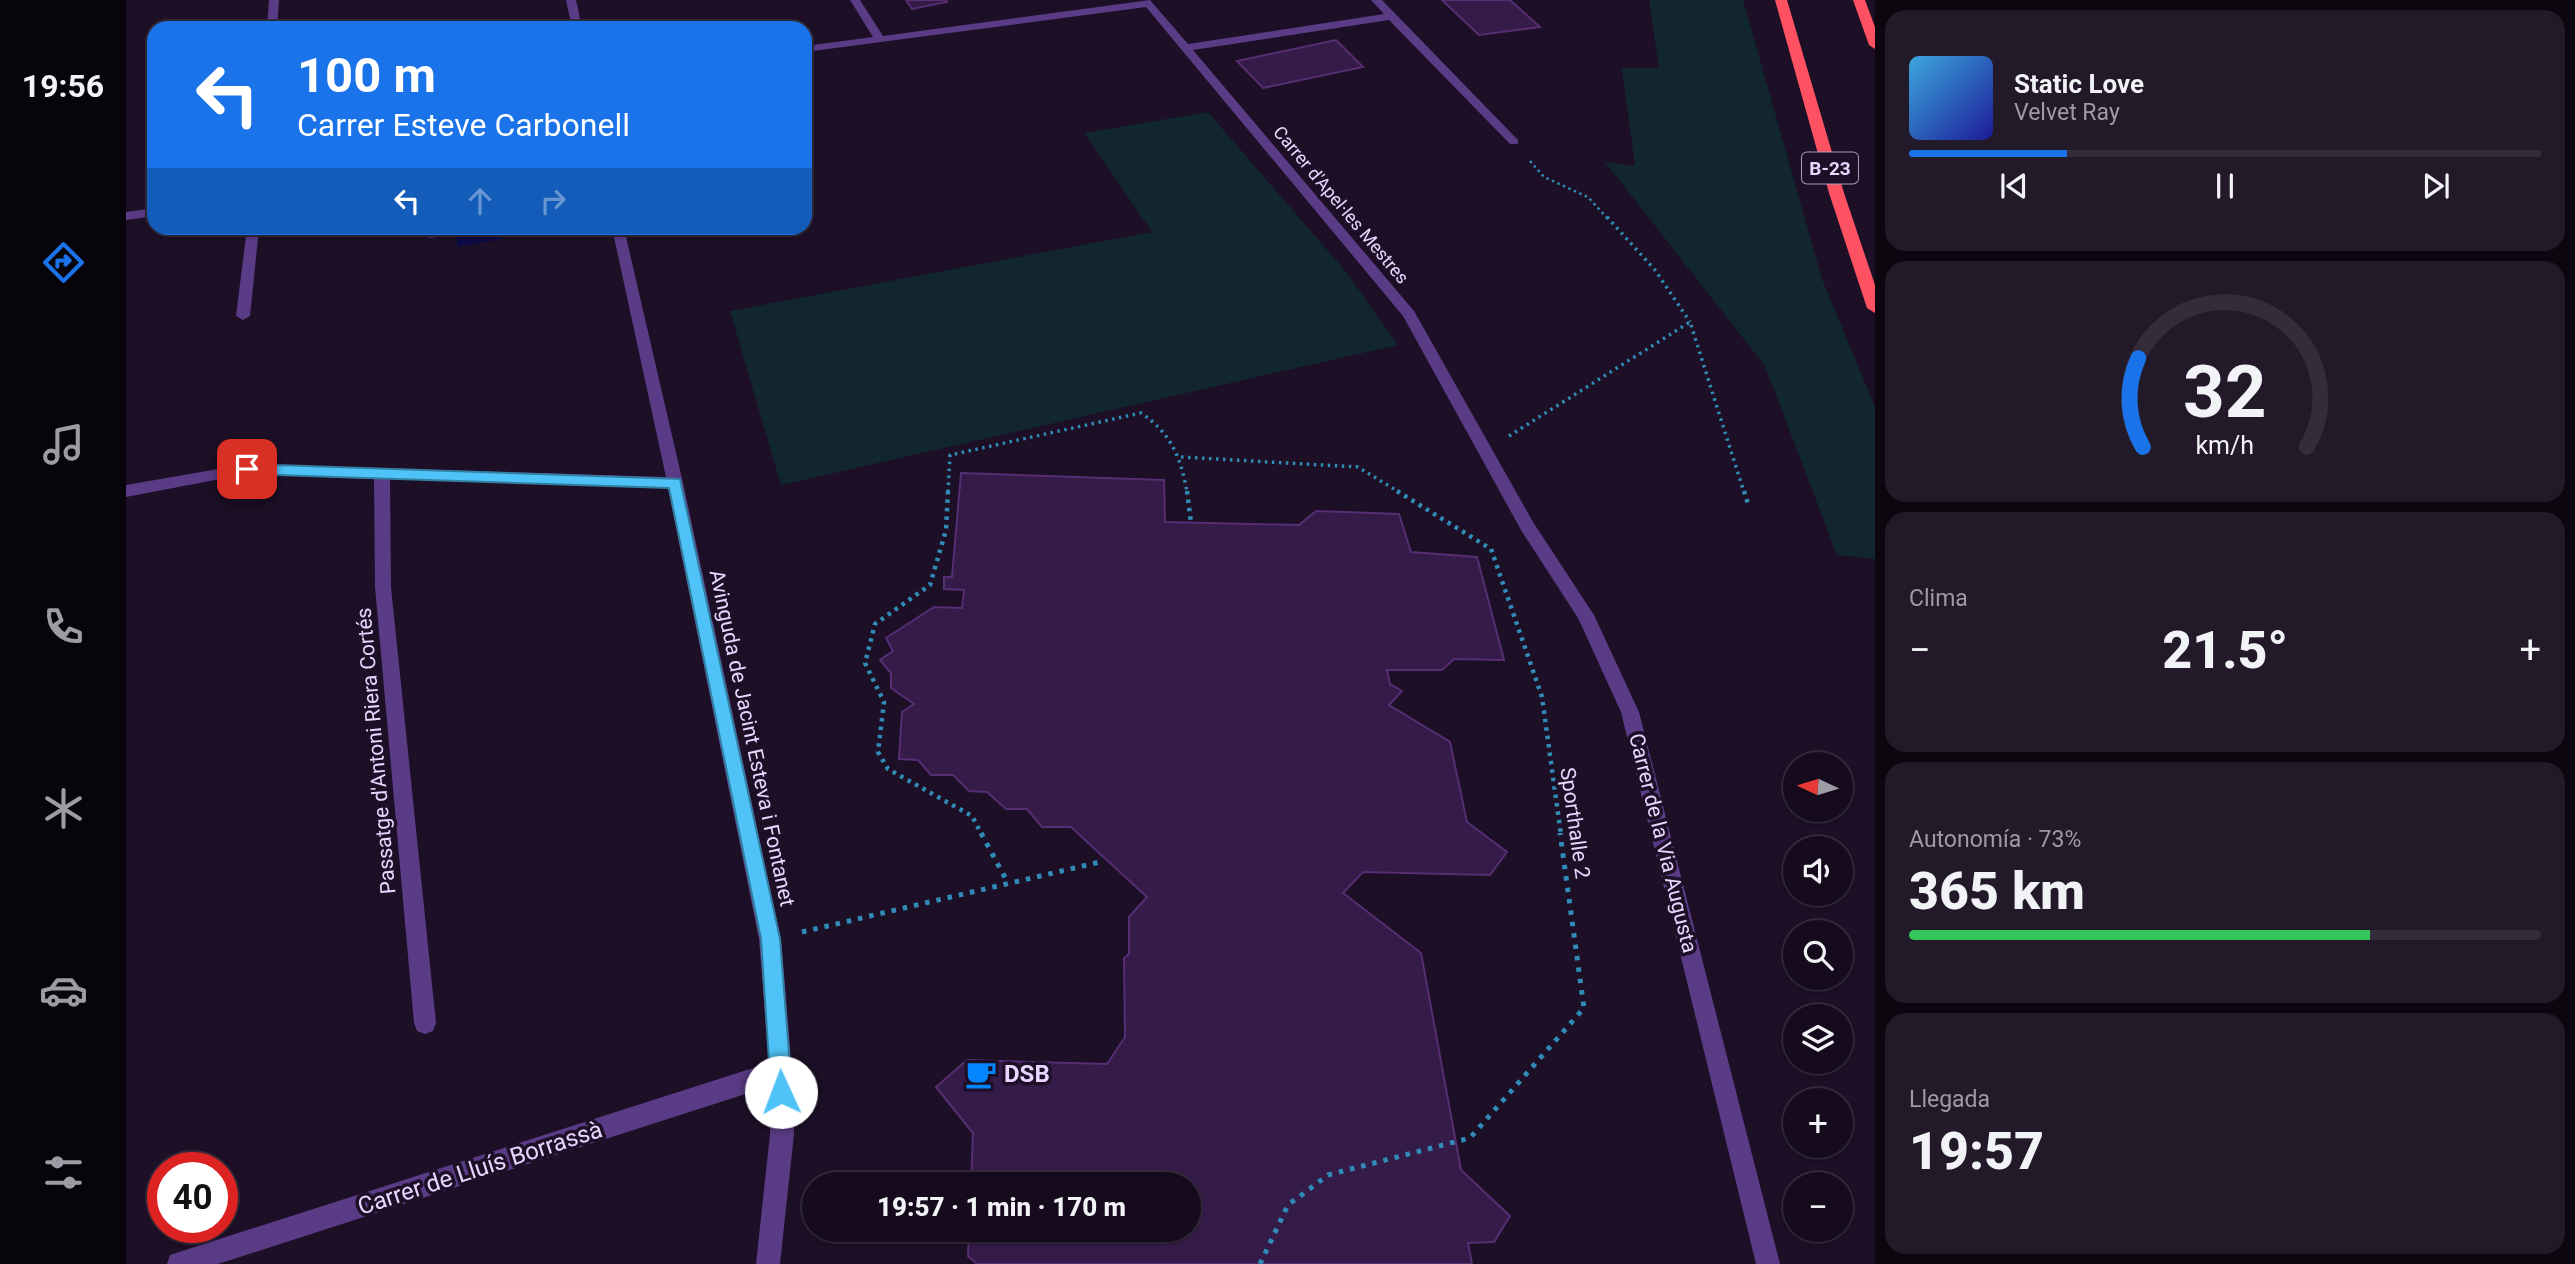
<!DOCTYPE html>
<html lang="es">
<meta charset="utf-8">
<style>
:root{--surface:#150b1c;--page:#221929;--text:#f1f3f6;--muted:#9d9ba3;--line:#342b3b;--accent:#1a73e8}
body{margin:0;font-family:Roboto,sans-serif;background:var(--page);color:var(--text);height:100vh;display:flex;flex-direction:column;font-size:26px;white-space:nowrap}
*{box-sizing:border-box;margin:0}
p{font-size:23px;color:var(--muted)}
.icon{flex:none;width:38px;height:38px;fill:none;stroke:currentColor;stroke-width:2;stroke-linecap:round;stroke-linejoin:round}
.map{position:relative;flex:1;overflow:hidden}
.sheet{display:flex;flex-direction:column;gap:10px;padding:10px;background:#0c060f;width:700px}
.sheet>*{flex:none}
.top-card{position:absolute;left:21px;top:21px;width:665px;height:214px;border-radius:21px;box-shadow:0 2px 5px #0004,0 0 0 2px var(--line);background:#1a73e8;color:#fff;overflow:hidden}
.needle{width:46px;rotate:274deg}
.tools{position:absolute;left:1657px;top:752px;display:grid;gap:14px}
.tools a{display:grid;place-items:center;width:70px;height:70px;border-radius:50%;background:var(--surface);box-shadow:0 2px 5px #0004,0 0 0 2px var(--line);font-size:35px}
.speed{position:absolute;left:21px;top:1152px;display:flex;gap:14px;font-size:35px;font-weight:700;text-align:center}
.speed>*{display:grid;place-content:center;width:91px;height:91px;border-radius:50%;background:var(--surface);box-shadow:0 2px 5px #0004,0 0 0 2px var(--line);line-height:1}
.speed .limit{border:10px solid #d22;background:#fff;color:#111}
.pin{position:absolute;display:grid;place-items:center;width:60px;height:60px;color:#fff;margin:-30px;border-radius:14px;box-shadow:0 4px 10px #0006}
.me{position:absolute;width:77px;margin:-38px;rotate:358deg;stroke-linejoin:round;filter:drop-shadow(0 0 5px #0008)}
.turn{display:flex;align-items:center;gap:24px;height:147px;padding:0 35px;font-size:32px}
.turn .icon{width:91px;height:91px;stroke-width:2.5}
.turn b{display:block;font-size:49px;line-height:60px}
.lanes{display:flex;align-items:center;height:66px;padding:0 35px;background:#0003;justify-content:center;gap:35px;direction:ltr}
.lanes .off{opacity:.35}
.big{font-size:52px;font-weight:800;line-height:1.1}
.sheet .card{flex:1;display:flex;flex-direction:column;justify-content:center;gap:10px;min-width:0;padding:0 24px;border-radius:21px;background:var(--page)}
.sheet .dial{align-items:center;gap:0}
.dial svg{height:182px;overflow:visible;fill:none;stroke:var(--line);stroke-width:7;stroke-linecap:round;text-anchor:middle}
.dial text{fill:var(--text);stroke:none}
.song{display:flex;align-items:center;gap:21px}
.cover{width:84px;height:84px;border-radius:10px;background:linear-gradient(135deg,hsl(200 70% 55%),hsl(240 70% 35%))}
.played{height:7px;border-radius:4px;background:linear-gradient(90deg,var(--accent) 25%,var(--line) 25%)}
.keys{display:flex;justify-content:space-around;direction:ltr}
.heat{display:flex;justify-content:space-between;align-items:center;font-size:38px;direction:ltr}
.charge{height:10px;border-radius:5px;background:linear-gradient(90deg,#34c759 73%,var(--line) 0)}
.trip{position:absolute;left:676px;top:1172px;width:399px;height:70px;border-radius:35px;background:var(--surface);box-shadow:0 2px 5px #0004,0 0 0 2px var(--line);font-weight:800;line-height:70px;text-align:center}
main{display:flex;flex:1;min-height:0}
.tabs{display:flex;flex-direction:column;width:126px;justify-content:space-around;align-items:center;background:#08040b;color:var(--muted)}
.tabs .icon{width:49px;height:49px}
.tabs .active{color:var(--accent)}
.tabs b{font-size:32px;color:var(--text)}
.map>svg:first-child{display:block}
.green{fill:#122630}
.water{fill:#0b0a44}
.building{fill:#351b47;stroke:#552e73;stroke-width:2}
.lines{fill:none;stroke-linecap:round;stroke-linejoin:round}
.path-far3{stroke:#308cb7;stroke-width:2.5;stroke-dasharray:2.5 3.5;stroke-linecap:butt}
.path-far2{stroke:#308cb7;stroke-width:3.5;stroke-dasharray:2.5 4.5;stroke-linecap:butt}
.path-far1{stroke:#308cb7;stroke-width:4.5;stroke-dasharray:3.5 5;stroke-linecap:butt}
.path{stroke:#308cb7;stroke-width:5;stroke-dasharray:4.5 7;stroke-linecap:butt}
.minor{fill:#5a3b85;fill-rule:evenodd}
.highway{fill:#fe5162;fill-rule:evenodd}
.route{fill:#4fc3f7;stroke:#337fa1;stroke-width:2}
.labels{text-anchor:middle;stroke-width:7;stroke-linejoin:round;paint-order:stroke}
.far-street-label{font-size:18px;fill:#e9d5ff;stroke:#1c0f26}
.shield{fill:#1c0f26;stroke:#ac9abe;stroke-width:2}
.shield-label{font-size:19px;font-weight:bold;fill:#e9d5ff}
.street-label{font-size:21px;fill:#e9d5ff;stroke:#1c0f26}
.near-poi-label{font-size:24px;font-weight:bold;fill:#e9d5ff;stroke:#1c0f26;text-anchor:start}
.near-street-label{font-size:24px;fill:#e9d5ff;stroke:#1c0f26}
</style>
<main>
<nav class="tabs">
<b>19:56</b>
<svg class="icon active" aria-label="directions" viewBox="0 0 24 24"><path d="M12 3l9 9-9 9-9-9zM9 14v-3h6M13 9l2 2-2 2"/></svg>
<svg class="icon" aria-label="music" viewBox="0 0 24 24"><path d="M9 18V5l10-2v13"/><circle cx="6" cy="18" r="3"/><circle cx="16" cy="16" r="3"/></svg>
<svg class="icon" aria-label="phone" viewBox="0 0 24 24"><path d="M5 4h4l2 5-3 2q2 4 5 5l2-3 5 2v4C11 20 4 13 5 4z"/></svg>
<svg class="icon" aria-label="climate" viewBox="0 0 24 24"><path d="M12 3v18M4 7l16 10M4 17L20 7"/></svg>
<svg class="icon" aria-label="car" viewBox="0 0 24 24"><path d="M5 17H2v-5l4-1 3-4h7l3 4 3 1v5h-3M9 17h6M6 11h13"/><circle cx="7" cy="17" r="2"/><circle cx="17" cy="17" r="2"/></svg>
<svg class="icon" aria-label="filters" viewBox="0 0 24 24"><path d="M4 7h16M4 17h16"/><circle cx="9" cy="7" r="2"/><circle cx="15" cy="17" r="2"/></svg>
</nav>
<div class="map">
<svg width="1749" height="1264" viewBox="0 0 1749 1264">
<rect width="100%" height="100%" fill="#1c0f26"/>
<g class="green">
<path d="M1523,0H1617L1696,279L1749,407V559L1711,555L1639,366L1479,162L1509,166L1496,68H1533Z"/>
<path d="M1082,112L1221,273L1272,345L655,485L604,311L1026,232L958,133Z"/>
</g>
<path class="water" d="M374,228L375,239L331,247V234Z"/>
<g class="building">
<path d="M780,0H819L821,2L786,9Z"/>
<path d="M1316,0H1384L1414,27L1353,35Z"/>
<path d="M1210,40L1237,67L1137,88L1111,61Z"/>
<path d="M304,228H364L304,237Z"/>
<path d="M835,473L1038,480L1039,522L1173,525L1190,511L1273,514L1285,552L1351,557L1378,660L1328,659L1316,670H1261L1264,684L1276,691L1263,705L1324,742L1341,822L1381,852L1364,875L1237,872L1217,893L1295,953L1335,1170L1384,1216L1368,1242L1342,1243L1346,1264H851L842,1256L843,1230H1062V1185H845L847,1133L810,1087L841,1060L981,1064L999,1037L998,958L1003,954V917L1021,897L945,827H916L901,809H880L861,792L843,791L827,775H805L792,760L773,759L776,712L788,704L765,688V673L754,660L767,651L760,638L808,607L836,608L838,590L818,589V577H826Z"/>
</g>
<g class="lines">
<path class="path-far3" d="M1404,161L1418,177L1462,197L1482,219"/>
<g class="path-far2">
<path d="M1481,217L1529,270L1564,322"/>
<path d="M1383,436L1564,322L1618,492"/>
<path d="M1055,457L1232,467L1273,492"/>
<path d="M822,492L824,455L1015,413C1045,433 1055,458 1061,492"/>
</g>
<g class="path-far1">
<path d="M822,491L820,530L804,585L749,624L739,663L758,702L752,752L762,769L846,816L856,835"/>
<path d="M1061,491L1065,523"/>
<path d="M1271,491L1365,549L1416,697L1435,835"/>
<path d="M1618,491L1622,504"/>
</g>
<g class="path">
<path d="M855,833L882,883"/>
<path d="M676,932L978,861"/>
<path d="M1134,1264L1162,1205L1202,1175L1344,1138L1458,1008L1434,833"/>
</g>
<g class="minor">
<path d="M143,0H153L151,28H141Z"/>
<path d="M440,0H450L456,28H446Z"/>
<path d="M724,0H734L757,36L1024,0L1062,44L1258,14L1245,0H1256L1392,140V144H1384L1263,20L1067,50L1288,311L1407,522L1468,615L1513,712L1654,1264H1630L1495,712L1452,618L1395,530L1277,316L1020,7L679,52V46L747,37Z"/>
<path d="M28,208V216L0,220V212Z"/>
<path d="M121,228H133L124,316L117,320L110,316Z"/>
<path d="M486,228H498L557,483L655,939L666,1071L668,1134L654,1264H630L644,1134V1086L92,1264H41L44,1255L53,1252L643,1063L633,939L542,488L264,479L265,587L310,1023L307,1031L299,1034L291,1031L288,1023L249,587L248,479L121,474L0,497V485L121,464L540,477Z"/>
</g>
<g class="highway">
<path d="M1649,0H1661L1718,193L1749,285V313L1741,308L1703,193Z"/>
<path d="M1727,0H1739L1749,27V49L1743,45Z"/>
</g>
</g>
<path class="route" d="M121,464L554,479L654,939L666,1092L663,1100L655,1103L648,1100L645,1092L635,939L543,488L121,474L114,469Z"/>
<defs>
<g id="cafe-bare" transform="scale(2.415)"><path d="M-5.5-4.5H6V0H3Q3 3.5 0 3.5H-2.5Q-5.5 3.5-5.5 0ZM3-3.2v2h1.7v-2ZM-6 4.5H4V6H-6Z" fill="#0285fd" stroke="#1c0f26" stroke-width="2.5" paint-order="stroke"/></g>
</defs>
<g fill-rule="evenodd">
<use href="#cafe-bare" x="855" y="1074"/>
</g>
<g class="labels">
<g class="far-street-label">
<text transform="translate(1215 205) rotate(50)" y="6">Carrer d'Apel·les Mestres</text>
</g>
<rect class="shield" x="1676" y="152.5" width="56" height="31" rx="5"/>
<g class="shield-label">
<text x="1704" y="175">B-23</text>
</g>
<g class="street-label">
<text transform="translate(626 738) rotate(78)" y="7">Avinguda de Jacint Esteva i Fontanet</text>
<text transform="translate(250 751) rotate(-95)" y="7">Passatge d'Antoni Riera Cortés</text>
<text transform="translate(1449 823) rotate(82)" y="7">Sporthalle 2</text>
<text transform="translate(1537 843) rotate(76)" y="7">Carrer de la Via Augusta</text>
</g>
<g class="near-poi-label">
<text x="878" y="1082">DSB</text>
</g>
<g class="near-street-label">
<text transform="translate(354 1168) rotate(-18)" y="8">Carrer de Lluís Borrassà</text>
</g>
</g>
</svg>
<div class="tools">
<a><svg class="needle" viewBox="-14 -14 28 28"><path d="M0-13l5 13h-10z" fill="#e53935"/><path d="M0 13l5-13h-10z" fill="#9d9ba3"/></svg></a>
<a><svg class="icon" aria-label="sound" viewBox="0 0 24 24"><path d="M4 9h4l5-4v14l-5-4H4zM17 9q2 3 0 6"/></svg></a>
<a><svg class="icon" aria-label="search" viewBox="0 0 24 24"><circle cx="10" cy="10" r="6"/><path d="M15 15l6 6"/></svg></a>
<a><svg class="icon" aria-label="layers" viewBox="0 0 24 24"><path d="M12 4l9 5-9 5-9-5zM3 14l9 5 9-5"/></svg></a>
<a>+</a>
<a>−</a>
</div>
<div class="speed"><div class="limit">40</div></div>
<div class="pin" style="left:121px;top:469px;background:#d93025"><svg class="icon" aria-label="arrive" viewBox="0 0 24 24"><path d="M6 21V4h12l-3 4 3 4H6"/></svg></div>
<svg class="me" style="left:655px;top:1092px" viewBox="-20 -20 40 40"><circle r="19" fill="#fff"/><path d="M0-13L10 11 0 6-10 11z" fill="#4fc3f7"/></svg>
<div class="trip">19:57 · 1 min · 170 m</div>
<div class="top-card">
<div class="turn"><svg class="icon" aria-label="left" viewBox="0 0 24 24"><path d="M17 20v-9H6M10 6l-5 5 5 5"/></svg><div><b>100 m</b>Carrer Esteve Carbonell</div></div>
<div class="lanes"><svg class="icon" aria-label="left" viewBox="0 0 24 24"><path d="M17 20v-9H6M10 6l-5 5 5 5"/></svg><svg class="icon off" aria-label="ahead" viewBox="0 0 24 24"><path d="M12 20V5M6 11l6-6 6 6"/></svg><svg class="icon off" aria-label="right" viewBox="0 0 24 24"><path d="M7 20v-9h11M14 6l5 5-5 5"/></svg></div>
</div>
</div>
<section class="sheet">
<div class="card">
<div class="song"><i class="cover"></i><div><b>Static Love</b><p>Velvet Ray</p></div></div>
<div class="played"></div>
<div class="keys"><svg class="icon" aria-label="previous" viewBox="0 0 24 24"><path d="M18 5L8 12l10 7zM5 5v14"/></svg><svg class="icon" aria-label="pause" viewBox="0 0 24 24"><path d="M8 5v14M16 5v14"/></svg><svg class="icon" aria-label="next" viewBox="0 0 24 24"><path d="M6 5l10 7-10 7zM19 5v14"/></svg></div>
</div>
<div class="card dial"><svg viewBox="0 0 100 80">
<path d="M14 69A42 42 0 1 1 86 69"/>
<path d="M14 69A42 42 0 0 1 12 30" stroke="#1a73e8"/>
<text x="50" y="56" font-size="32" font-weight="700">32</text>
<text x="50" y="72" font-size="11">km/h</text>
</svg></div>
<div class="card"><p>Clima</p>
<div class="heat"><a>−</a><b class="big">21.5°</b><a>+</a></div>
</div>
<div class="card"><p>Autonomía · 73%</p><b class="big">365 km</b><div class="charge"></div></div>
<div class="card"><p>Llegada</p><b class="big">19:57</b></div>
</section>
</main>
